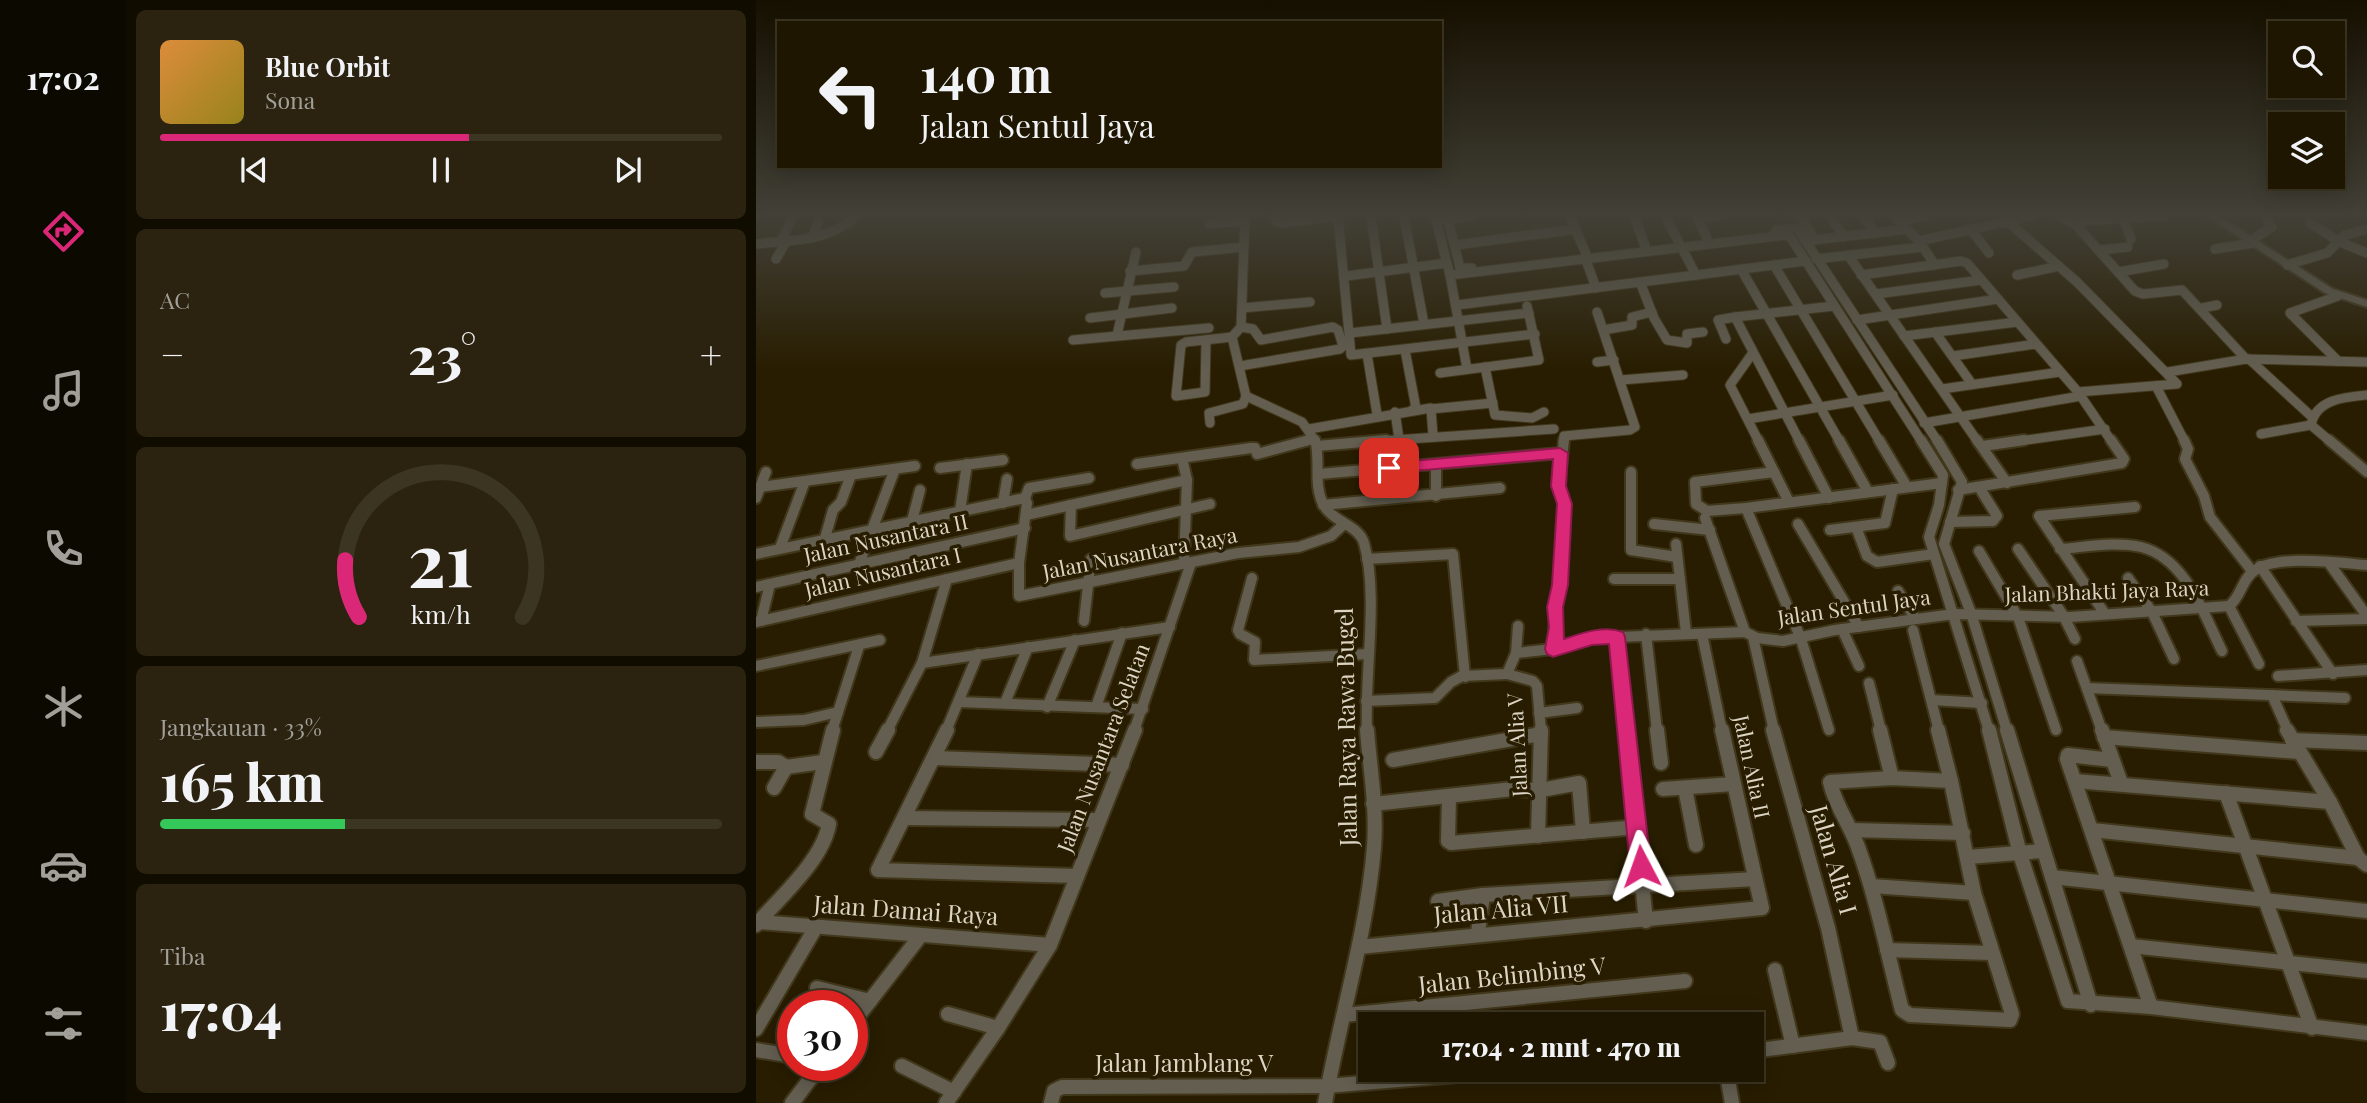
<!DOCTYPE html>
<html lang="id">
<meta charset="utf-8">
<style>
:root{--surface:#1e1600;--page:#2b230f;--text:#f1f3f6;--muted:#a19f99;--line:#3c3522;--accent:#db2777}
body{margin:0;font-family:"Playfair Display",serif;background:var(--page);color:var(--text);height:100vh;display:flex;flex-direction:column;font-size:26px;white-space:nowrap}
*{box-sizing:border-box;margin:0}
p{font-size:23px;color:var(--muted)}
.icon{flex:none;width:38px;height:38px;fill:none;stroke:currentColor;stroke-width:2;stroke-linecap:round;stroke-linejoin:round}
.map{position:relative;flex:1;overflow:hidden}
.panel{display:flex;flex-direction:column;gap:10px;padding:10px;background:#100c00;width:630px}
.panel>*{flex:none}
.hud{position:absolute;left:21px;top:21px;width:665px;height:147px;border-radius:0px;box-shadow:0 4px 18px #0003,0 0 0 2px var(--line);background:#1e1600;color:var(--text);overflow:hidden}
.tools{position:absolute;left:1512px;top:21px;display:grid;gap:14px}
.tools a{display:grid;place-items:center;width:77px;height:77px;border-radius:0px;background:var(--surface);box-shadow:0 4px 18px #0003,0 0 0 2px var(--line);font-size:35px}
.speed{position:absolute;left:21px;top:990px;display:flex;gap:14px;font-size:35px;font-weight:700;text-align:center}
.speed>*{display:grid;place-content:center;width:91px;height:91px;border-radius:50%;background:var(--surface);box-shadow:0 4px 18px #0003,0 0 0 2px var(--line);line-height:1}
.speed .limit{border:10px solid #d22;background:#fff;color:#111}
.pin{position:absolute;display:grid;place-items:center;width:60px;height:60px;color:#fff;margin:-30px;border-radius:14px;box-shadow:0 4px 10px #0006}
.me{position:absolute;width:77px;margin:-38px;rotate:356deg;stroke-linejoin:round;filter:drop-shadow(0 0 5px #0008)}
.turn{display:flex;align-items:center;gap:24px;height:147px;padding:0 28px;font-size:32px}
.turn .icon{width:91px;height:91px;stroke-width:2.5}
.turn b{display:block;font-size:49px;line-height:60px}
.big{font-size:52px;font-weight:800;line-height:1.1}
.panel .card{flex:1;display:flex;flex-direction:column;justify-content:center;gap:10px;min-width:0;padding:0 24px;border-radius:10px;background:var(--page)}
.panel .dial{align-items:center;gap:0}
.dial svg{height:182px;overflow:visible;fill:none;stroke:var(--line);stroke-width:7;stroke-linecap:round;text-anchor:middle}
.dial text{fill:var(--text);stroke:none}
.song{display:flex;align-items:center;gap:21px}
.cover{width:84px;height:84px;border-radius:10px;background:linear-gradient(135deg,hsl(30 70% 55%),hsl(50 70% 35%))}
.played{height:7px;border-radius:4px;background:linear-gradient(90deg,var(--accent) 55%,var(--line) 55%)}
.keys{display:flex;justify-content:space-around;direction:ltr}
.heat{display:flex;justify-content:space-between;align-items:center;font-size:38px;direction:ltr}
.charge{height:10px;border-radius:5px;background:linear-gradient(90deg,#34c759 33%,var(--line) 0)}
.trip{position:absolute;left:602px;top:1012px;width:406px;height:70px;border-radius:0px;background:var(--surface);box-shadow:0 4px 18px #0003,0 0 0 2px var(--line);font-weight:800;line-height:70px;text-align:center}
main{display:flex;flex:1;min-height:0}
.dock{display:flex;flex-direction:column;width:126px;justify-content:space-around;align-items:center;background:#0c0900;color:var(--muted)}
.dock .icon{width:49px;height:49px}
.dock .on{color:var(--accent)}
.dock b{font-size:32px;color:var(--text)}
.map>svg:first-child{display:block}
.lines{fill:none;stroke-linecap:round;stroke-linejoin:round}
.minor-far2-casing{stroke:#41371b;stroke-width:11}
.minor-far1-casing{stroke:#41371b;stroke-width:14}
.minor-casing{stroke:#41371b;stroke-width:18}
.tertiary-casing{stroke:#41371b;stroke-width:4}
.minor-far2{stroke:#635e50;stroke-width:9}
.minor-far1{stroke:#635e50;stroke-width:10}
.minor{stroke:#635e50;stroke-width:14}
.tertiary{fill:#635e50;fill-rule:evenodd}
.route{fill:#db2777;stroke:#8e194d;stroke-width:2}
.labels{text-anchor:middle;stroke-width:7;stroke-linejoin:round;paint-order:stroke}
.street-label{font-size:21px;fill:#dcd5c4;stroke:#281d00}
.near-street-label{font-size:24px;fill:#dcd5c4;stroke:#281d00}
</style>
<main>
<nav class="dock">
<b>17:02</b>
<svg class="icon on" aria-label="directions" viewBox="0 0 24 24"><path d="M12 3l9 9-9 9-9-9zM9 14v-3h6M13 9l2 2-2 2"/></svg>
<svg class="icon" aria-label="music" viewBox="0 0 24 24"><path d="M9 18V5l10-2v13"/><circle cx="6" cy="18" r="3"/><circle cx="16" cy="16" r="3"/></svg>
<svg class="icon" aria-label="phone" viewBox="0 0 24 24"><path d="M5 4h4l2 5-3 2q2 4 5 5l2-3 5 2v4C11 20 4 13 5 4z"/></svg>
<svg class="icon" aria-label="climate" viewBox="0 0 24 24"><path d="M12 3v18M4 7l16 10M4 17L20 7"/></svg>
<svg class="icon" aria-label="car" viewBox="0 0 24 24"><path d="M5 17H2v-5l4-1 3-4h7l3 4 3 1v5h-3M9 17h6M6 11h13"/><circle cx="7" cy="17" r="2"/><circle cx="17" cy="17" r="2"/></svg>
<svg class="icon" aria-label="filters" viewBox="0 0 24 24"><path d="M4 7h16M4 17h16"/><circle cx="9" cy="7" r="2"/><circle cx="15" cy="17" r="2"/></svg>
</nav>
<section class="panel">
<div class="card">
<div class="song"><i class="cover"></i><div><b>Blue Orbit</b><p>Sona</p></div></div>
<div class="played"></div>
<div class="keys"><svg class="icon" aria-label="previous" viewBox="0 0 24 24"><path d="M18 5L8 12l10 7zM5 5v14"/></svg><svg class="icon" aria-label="pause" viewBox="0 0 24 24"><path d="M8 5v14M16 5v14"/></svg><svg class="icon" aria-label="next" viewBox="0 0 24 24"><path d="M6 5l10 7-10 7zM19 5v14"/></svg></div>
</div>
<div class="card"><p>AC</p>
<div class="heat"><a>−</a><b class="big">23°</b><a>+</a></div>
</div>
<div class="card dial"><svg viewBox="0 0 100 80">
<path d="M14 69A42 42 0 1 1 86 69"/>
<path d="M14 69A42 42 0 0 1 8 44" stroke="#db2777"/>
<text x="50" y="56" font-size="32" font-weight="700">21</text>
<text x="50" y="72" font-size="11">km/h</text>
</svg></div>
<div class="card"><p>Jangkauan · 33%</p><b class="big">165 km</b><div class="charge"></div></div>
<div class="card"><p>Tiba</p><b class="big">17:04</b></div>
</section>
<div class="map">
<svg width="1611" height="1103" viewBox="0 0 1611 1103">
<rect width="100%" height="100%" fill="#281d00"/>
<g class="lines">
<g class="minor-far2-casing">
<g id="minor-far2">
<path d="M489,216L485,327L476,337L490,396L546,422L560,442"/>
<path d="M519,216L521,222L525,223L584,216"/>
<path d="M582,216L595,355L779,334"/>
<path d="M615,216L631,329"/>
<path d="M648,216L668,324"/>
<path d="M679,216L694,275L1030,235L1035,238L1166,442"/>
<path d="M691,216L704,268H716"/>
<path d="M814,216L830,254"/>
<path d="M878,216L889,246"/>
<path d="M940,216L951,238"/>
<path d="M1044,216L1059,240"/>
<path d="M1074,216L1088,237"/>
<path d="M1106,216L1120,233"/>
<path d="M1138,216L1163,241L1179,265"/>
<path d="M1304,216L1320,225"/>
<path d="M1407,216L1326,221L1320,225L1379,291L1387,294L1426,290L1490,359"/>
<path d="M941,218L962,216"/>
<path d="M1367,218L1375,239"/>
<path d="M685,220L717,216"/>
<path d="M1143,221L1168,216"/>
<path d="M1251,221L1321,282L1421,384L1322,392"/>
<path d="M1554,223L1584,242L1611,253"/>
<path d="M453,224L489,221"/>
<path d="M1020,230L1041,228L1182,442"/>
<path d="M1216,231L1233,253"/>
<path d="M56,238L63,220"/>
<path d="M25,241L36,218"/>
<path d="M1049,241L1151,229"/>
<path d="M1163,241L1276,216"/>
<path d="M1494,241L1516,227L1509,216"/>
<path d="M0,244C36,240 72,242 100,216"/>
<path d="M699,245L820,229"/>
<path d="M1459,249L1497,243"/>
<path d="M1344,250L1372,247"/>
<path d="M1092,255L1222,442"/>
<path d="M20,259L31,240"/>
<path d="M1060,259L1166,247"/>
<path d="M830,260L840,288"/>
<path d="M1018,265L1124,442"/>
<path d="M1531,265L1571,253L1589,235L1611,229"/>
<path d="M985,269L1084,442"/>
<path d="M374,271L428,266L436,252L488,247"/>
<path d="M1362,272L1408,264"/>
<path d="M694,275L711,369"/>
<path d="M940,275L1050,261"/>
<path d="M1105,275L1205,261L1211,263L1322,392L1356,442"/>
<path d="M1261,275L1303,266"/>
<path d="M590,276L691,263"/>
<path d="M884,282L898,318L911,340L931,343V334L947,332"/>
<path d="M349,293L418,287"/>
<path d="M1120,294L1225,280"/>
<path d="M1582,296L1534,313L1582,361"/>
<path d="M701,305L940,275L909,216"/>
<path d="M486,308L554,302"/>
<path d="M1446,308L1461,305"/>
<path d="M334,318L416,308"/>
<path d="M1101,320L1242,299"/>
<path d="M847,330L876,325V317L896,312"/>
<path d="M1179,332L1216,384"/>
<path d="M594,333L773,313"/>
<path d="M361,335L380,252"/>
<path d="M1148,336L1261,322"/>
<path d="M970,339L962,320L979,317"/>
<path d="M317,340L453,328"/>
<path d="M450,341L449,392L420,396L425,345L430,342L476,337"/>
<path d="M649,350L660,408L656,410"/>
<path d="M611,354L621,414"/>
<path d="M996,354L974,385L1003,442"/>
<path d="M1197,356L1280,344"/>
<path d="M1493,359L1556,417"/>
<path d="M841,362L858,360"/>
<path d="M484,366L584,349L587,346L582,330L577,327L505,340L497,329L485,327"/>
<path d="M729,367L739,415L776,418L788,412"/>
<path d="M1412,372L1490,359L1611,362"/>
<path d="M684,373L783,360L771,306"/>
<path d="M865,380L927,375"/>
<path d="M1400,386L1429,442"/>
<path d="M1186,389L1304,372"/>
<path d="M639,412L643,439"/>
<path d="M992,419L1137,395"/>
<path d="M454,423L453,413L487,404L490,396"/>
<path d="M1168,423L1325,396"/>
<path d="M553,429L675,408"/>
<path d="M1505,434L1555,425"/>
<path d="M677,435L675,409L737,403"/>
<path d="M547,442L558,439"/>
<path d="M609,442L798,429"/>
<path d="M807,442L808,436L874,430L879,427L841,312"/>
<path d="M1044,442L979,317L1078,306"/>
<path d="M1256,442L1349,429"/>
<path d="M1575,442L1555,425C1560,399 1589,397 1611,395"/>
</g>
</g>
<g class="minor-far1-casing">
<g id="minor-far1">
<path d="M559,440C565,461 557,484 567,504C576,522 603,525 608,543C623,595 608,676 611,731"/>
<path d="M1002,440L1033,502"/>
<path d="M1043,440L1073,498"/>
<path d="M1083,440L1112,492"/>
<path d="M1123,440L1151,487"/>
<path d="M1165,440L1187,475L1183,505L1173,537L1233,731"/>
<path d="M1181,440L1206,482L1188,544L1215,613L1251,731"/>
<path d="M1221,440L1251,483"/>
<path d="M1428,440L1432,449L1429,459L1448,496L1454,517L1496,571"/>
<path d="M1573,440L1611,472"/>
<path d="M561,446L630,440"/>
<path d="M1227,446L1268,440"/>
<path d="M426,458L431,480L428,563"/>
<path d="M381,464L495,448H499L501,454L553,440"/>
<path d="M680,464V496"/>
<path d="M184,468L247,460"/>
<path d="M875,472V550L921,557"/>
<path d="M1018,472L939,482L940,504L951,511L990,508L1186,483"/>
<path d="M563,474L804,453"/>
<path d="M4,487L159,466"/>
<path d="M1202,490L1366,463L1368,459L1355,440"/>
<path d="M0,498L10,472"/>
<path d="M269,498L271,503L263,563V596L482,553L543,547L575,536L587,525"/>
<path d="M269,498L273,488L333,478"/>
<path d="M247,503L251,479"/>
<path d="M315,505L431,480"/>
<path d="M567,505L744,488"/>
<path d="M990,508L1045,639L1073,730"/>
<path d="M204,511L211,464"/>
<path d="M270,515L315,505L314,536L454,504"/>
<path d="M949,518L989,632"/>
<path d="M156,521L164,490"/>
<path d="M1194,522L1237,521L1241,516L1223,487"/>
<path d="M898,524L954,530"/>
<path d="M1042,524L1103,627"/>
<path d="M1100,527L1111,556L1121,562L1178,554"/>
<path d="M1074,530L1129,523L1137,489"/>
<path d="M69,538L77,510L85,502L95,475"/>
<path d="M920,544L930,633"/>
<path d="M24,548L49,481"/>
<path d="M1262,549L1307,615L1319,639"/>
<path d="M1304,549C1330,547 1360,541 1385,547C1430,558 1448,615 1466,651"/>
<path d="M1223,551L1262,617L1300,730"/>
<path d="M0,554L269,498"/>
<path d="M611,559L697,554L709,677"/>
<path d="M1573,563L1611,616"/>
<path d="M103,564L139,469"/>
<path d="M1504,566L1577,674"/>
<path d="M496,578L482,630L484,634L499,642L498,660L612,654"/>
<path d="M1372,578L1396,612L1418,659"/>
<path d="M858,579H924"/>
<path d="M0,587L269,528"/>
<path d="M1142,591L1159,618"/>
<path d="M1473,606L1503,664"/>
<path d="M1349,614L1283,516L1379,507"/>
<path d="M5,621L14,584"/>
<path d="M328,621L335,559"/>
<path d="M1540,621L1611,619"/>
<path d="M0,622L263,563"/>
<path d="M1086,629L1103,666"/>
<path d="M1157,630L1183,731"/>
<path d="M890,634L901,731"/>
<path d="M946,634L966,731"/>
<path d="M861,637L871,731"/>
<path d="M997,637L1018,731"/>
<path d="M797,649L800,600L804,585L808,504L803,486L808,440"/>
<path d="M760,653L762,626"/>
<path d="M1321,661L1346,731"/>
<path d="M166,663L414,627"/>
<path d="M0,666L124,640"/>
<path d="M751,674L777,681L781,686L785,731"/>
<path d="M1522,676L1611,670"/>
<path d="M1113,683L1125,731"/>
<path d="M1331,688L1589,698"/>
<path d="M1516,695L1532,731"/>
<path d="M1176,700L1226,703"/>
<path d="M610,701L679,698L695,682L706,676L751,674L760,653L797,649L836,638L989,632L1001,638L1027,641L1079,630L1198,614L1314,617L1473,606C1485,597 1486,579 1498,571C1519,554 1584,563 1611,565"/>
<path d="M203,702L387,709"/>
<path d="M249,703L272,647"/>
<path d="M291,707L319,640"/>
<path d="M340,707L366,633"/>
<path d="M783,713L821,708"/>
<path d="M0,722L48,720L82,712"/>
<path d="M76,731L103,646"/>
<path d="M131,731L166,663L191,579"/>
<path d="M190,731L222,654"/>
<path d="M378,731L435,563"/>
</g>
</g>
<g class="minor-casing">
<g id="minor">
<path d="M191,730L122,870L321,876"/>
<path d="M870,730L890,921"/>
<path d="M901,730L905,763"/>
<path d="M1124,730L1136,778"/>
<path d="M1182,730L1195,781"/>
<path d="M1233,730L1264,854L1312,1001L1395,1007L1611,1033"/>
<path d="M1251,730L1335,1005"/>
<path d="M1346,730L1365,783"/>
<path d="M1531,730L1574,802L1602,858L1611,865"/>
<path d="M1348,737L1543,752"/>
<path d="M1536,740L1611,743"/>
<path d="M120,752L132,730"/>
<path d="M179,758L366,765"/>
<path d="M637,760L785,734"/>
<path d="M1356,760L1312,755L1311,759L1395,1007"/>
<path d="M0,762H22L30,767L67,762"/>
<path d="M1136,778L1195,781L1218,893L1256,1014L1254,1020L1154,1015L1146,1010C1132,956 1121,899 1102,847C1094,824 1079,806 1074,782Z"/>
<path d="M1319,781L1574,802"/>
<path d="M18,788L30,767"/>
<path d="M929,788L940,845"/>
<path d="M907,789L977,784"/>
<path d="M1470,793L1556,1028"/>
<path d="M693,796L692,841L695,843L882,827"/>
<path d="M617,804L757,789L785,790L823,783L827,832"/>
<path d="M148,818L342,820"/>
<path d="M1096,830L1207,833"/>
<path d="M1336,830L1602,858"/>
<path d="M782,836L785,730"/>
<path d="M1212,857L1286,851"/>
<path d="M1296,877L1611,911"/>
<path d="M1115,886L1218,893"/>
<path d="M682,901L727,895L999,879"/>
<path d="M2,922L294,945"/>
<path d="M0,925C23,898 67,860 73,824L56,814L77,730"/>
<path d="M722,933L727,895"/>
<path d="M1375,946L1611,971"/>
<path d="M603,947L1006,908L966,730"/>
<path d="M1131,950L1236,953"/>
<path d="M1019,970L1037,1046"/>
<path d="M61,988L114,1001"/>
<path d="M192,1014L242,1028"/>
<path d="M588,1015L929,981"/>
<path d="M96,1024L165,935"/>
<path d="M0,1029L60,927"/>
<path d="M1096,1038L1124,1042L1132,1063"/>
<path d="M0,1050L37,1056"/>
<path d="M996,1051L1096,1038L1072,928L1017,730"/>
<path d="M146,1066L198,1092"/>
<path d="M970,1069L976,1103"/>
<path d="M36,1103L64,1066"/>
<path d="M190,1103L242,1028L294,945L379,730"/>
<path d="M295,1103L298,1091L306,1087L571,1086L773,1069"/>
<path d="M569,1103C584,1017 611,933 618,847C621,807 614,769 611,730"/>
</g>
</g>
<g class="tertiary-casing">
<path id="tertiary" d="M1451,216H1463L1577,289L1611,300V307L1569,293Z"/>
</g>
<use href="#minor-far2" class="minor-far2"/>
<use href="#minor-far1" class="minor-far1"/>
<use href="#minor" class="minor"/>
<use href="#tertiary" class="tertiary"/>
</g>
<linearGradient id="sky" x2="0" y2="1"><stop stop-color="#161000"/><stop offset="0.58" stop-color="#424037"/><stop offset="1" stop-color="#424037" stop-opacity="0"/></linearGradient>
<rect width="1611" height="371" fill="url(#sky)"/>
<path class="route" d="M804,448L812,453L810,486L816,504L812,585L807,607L808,639C826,633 848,625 867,632L869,637L895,866L892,874L885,877L877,874L874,866L853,644L836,645L797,657L791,654L789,649L793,627L791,607L796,585L801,504L795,486L797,459L633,473L626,468L633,463Z"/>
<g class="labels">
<g class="street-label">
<text transform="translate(130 539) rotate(-12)" y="7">Jalan Nusantara II</text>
<text transform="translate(384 554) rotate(-11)" y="7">Jalan Nusantara Raya</text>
<text transform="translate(127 573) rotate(-13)" y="7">Jalan Nusantara I</text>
<text transform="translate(1351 592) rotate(-2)" y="7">Jalan Bhakti Jaya Raya</text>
<text transform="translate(1098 608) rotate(-8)" y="7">Jalan Sentul Jaya</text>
<text transform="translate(762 745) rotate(-93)" y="7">Jalan Alia V</text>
<text transform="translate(348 748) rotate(-69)" y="7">Jalan Nusantara Selatan</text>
<text transform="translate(995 767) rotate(78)" y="7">Jalan Alia II</text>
</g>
<g class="near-street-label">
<text transform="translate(591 727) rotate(-91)" y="8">Jalan Raya Rawa Bugel</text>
<text transform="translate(1077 860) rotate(74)" y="8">Jalan Alia I</text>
<text transform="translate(745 910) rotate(-5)" y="8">Jalan Alia VII</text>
<text transform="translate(150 911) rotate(4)" y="8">Jalan Damai Raya</text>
<text transform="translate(756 976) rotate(-6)" y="8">Jalan Belimbing V</text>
<text x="428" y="1072">Jalan Jamblang V</text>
</g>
</g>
</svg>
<div class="tools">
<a><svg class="icon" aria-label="search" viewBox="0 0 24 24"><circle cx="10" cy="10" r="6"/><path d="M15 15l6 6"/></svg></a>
<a><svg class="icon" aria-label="layers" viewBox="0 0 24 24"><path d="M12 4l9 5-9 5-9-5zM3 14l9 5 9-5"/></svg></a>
</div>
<div class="speed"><div class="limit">30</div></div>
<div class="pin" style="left:633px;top:468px;background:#d93025"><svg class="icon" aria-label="arrive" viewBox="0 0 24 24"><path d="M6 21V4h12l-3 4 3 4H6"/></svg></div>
<svg class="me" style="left:885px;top:866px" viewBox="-20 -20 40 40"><path d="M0-17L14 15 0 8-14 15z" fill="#db2777" stroke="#fff" stroke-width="4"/></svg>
<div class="trip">17:04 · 2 mnt · 470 m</div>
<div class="hud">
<div class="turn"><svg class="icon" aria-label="left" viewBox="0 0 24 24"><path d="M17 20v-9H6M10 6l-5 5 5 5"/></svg><div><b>140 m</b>Jalan Sentul Jaya</div></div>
</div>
</div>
</main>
